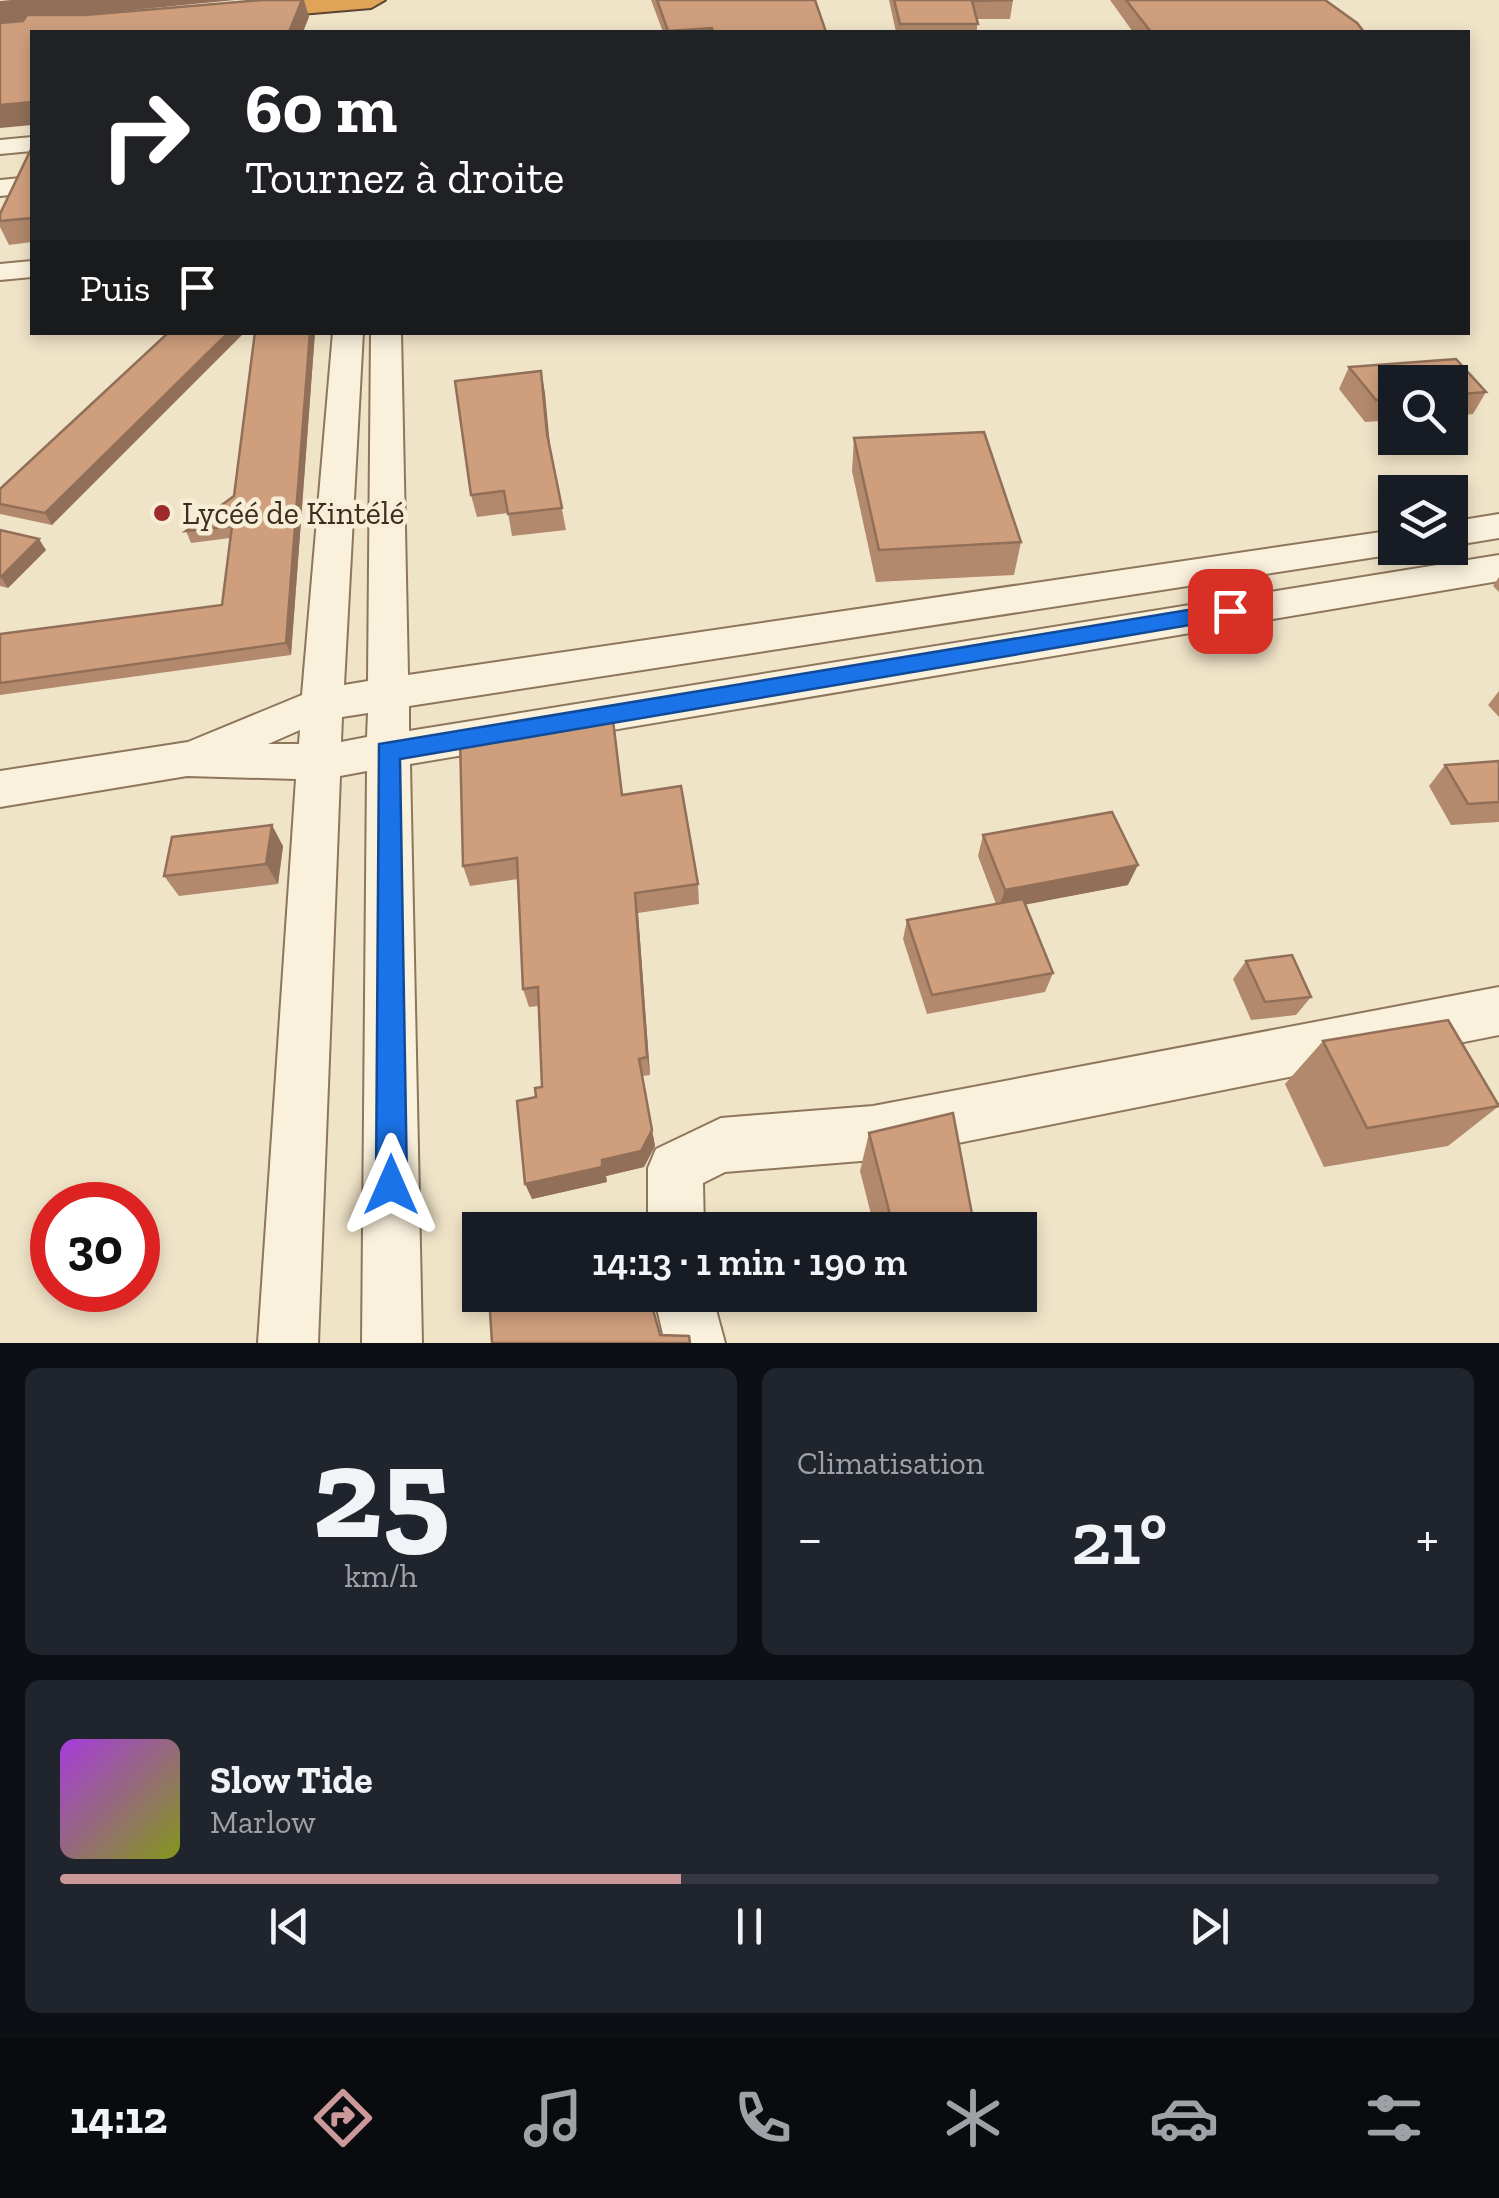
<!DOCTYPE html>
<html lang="fr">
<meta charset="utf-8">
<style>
:root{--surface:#171b24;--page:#20242c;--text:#f1f3f6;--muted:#9ea1a6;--line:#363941;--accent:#cc999b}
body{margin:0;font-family:"Zilla Slab",serif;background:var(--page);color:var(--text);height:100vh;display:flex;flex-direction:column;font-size:38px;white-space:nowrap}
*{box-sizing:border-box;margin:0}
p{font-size:32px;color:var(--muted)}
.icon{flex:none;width:55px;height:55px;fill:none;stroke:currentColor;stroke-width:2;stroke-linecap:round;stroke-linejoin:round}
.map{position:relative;height:1343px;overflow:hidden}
.drawer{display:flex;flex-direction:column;gap:25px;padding:25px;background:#0d0f14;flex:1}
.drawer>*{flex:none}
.hud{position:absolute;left:30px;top:30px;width:1440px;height:305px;border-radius:0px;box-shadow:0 5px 15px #0003;background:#202124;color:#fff;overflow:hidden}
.controls{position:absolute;left:1378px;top:365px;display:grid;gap:20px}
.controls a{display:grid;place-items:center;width:90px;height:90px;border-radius:0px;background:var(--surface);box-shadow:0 5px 15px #0003;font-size:50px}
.speed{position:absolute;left:30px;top:1182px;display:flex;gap:20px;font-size:50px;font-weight:700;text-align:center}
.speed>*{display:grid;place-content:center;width:130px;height:130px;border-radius:50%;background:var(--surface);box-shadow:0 5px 15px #0003;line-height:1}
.speed .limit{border:15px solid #d22;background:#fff;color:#111}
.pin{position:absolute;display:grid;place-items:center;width:85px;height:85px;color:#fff;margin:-42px;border-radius:20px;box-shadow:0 5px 15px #0006}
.me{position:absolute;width:110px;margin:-55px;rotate:0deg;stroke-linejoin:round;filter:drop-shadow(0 0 8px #0008)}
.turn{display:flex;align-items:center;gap:35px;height:210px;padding:0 50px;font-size:45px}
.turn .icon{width:130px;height:130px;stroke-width:2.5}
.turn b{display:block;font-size:70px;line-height:85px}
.then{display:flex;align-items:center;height:95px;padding:0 50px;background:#0003;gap:20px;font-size:38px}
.big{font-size:75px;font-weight:600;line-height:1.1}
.drawer .card{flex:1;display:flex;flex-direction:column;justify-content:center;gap:15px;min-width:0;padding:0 35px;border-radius:15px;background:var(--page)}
.drawer .dial{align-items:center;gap:0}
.dial b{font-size:130px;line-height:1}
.song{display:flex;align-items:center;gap:30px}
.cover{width:120px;height:120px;border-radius:15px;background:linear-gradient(135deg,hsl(280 70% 55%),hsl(70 70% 35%))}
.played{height:10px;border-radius:5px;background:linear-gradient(90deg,var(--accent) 45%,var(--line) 45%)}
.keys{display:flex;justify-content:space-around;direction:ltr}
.heat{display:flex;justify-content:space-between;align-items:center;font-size:55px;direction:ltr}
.drawer .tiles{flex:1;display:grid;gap:25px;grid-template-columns:1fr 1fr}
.card:last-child{grid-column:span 2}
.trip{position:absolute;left:462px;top:1212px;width:575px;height:100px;border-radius:0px;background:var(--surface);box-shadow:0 5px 15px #0003;font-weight:600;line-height:100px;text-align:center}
.dock{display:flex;height:160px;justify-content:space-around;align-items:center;background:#090b0e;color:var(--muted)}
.dock .icon{width:70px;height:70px}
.dock .on{color:var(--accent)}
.dock b{font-size:45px;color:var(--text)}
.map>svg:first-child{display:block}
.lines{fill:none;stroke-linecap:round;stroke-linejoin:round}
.street-casing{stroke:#8d765c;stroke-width:4}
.highway-casing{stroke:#5b4430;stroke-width:4}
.street{fill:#faf1dc;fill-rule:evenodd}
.highway{fill:#e0a458;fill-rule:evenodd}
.wall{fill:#b2896c}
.shaded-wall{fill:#916f58}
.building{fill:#cf9f7d;stroke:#916f58;stroke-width:2.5}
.route{fill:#1a73e8;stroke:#114b97;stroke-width:2.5}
.poi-dot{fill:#9e2a2b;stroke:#f7eed8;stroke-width:4}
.labels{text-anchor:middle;stroke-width:9;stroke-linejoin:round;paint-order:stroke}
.poi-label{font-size:32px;fill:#3d2e20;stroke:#f7eed8;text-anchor:start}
</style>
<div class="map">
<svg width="1499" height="1343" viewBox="0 0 1499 1343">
<rect width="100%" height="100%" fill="#f0e4c8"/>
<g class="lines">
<g class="street-casing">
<g id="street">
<path d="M32,137V151L0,154V140Z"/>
<path d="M32,177V193L0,196V180Z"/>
<path d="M32,261V277L0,280V264Z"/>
<path d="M333,332H363L344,685L368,681L371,332H401L408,675L1395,530V548H1410L1395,554L409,706V731L1499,555V581L410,764L422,1343H362L367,771L340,776L318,1343H258L296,779L187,776L0,807V771L188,742L302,695ZM368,713L367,737L341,742L342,717ZM300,730L299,744H268Z"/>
<path d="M1499,514V538L1450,546V522Z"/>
<path d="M1499,987V1035L873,1160L725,1172L703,1183L704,1230H648V1168L656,1149L721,1118L873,1106Z"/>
<path d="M654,1295H712L725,1343H665Z"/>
</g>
</g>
<g class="highway-casing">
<path id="highway" d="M274,0H385L371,8L232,20L218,12L232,4Z"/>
</g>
<use href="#street" class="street"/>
<use href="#highway" class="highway"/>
</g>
<g class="wall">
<path d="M651,0H815L826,32H663Z"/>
<path d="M889,0H1013L1010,19H977V32H896Z"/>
<path d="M1110,0H1325L1364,32H1133Z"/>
<path d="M32,147V242L9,245L0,227V214Z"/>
<path d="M169,332L52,525L0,514V489Z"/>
<path d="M255,332H315L291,655L0,695V634L222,605L230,538L191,543L186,531L234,496Z"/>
<path d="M1456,359L1486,392L1473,414L1450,416V382H1395V420L1365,422L1339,389L1349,367Z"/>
<path d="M541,371L550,447L566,530L512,536L508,513L477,517L471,495Z"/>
<path d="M854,438L1021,542L1014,575L876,582L852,471Z"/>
<path d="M0,530L46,550L8,588L0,586Z"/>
<path d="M1499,577V592L1493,586Z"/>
<path d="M1499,691V717L1488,705Z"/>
<path d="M1499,761V822L1451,825L1429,786L1445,765Z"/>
<path d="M623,795L698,884L699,904L638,913L650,1075L642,1076L655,1146L644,1167L606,1176L607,1182L532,1199L536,1097L542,1087L538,1006L529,1007L523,989L518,879L470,886L463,866Z"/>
<path d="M983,835L1128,885L1025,904L1053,973L1045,992L927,1014L903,939L907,920L996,904L978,856Z"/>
<path d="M283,846L278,884L179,896L164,876Z"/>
<path d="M1246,961L1311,997L1296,1015L1251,1020L1233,979Z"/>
<path d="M1323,1041L1499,1106L1448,1146L1324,1167L1285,1084Z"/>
<path d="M869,1133L975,1230H875L860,1171Z"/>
</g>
<g class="shaded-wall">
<path d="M11,0H235L0,23V1Z"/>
<path d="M302,0H304L309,17L303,32H289Z"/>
<path d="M712,28V32H668V31Z"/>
<path d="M32,102V125L0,128V105Z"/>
<path d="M229,332H245L52,525L45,513Z"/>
<path d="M310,332H315L291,655L286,643Z"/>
<path d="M541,371L545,393L551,456L547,434Z"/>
<path d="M39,539L46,550L8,588L1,577Z"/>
<path d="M272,825L283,846L278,884L266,864Z"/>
<path d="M1138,865L1128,885L998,910L1005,890Z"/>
<path d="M635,893L638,913L650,1075L647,1057Z"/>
<path d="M652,1130L655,1146L644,1167L606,1176L607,1182L532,1199L525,1184L602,1160Z"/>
</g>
<g class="building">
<path d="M262,0H302L289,32H32V102L0,105V23L23,21L27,15H85Z"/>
<path d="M657,0H815L826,32H713L712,28L668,31Z"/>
<path d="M894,0H1013L972,1L978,24H900Z"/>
<path d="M1126,0H1325L1357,23L1364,32H1151Z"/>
<path d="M32,147V218L0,221V214Z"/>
<path d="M169,332H229L45,513L0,504V489Z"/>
<path d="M255,332H310L286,643L0,683V634L222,605L232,526L186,531L234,496Z"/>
<path d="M1456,359L1486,392L1450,395V382H1395V399L1376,400L1349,367Z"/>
<path d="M541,371L547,434L562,508L508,514L504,491L471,495L455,381Z"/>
<path d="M984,432L1021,542L879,550L854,438Z"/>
<path d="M0,530L39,539L1,577H0Z"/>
<path d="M612,712L622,795L681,786L698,884L635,893L647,1057L639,1059L652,1130L641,1151L602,1160V1167L525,1184L517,1101L536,1097L535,1088L542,1087L538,987L523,989L517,858L463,866L460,737Z"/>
<path d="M1499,761V802L1468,804L1445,765Z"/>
<path d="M1112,812L1138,865L1005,890L983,835Z"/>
<path d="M272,825L266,864L164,876L172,837Z"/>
<path d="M1023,899L1053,973L932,995L907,920Z"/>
<path d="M1292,955L1311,997L1265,1002L1246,961Z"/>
<path d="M1448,1020L1499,1106L1367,1128L1323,1041Z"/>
<path d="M953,1113L975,1230H894L869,1133Z"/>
<path d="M489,1295H643L654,1313L660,1335L689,1336L690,1343H492Z"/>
</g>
<path class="route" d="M1230,603L1237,606V617L400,759L407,1185L402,1196L391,1201L380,1196L376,1185L379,744Z"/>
<circle class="poi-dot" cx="162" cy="513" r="10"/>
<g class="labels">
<g class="poi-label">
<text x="182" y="524">Lycéé de Kintélé</text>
</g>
</g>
</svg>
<div class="controls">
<a><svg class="icon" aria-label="search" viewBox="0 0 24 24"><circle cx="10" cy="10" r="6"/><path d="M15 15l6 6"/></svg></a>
<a><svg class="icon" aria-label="layers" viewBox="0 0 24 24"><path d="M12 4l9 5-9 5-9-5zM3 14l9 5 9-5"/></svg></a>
</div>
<div class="speed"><div class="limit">30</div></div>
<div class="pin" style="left:1230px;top:611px;background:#d93025"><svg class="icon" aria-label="arrive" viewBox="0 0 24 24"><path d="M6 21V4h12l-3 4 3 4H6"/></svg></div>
<svg class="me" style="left:391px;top:1185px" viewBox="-20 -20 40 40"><path d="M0-17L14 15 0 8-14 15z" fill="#1a73e8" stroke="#fff" stroke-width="4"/></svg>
<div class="trip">14:13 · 1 min · 190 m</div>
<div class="hud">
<div class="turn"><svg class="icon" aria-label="right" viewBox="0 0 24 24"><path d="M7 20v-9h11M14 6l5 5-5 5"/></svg><div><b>60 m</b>Tournez à droite</div></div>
<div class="then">Puis<svg class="icon" aria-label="arrive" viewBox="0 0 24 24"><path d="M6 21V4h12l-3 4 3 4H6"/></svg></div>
</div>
</div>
<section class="drawer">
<div class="tiles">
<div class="card dial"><b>25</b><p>km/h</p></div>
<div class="card"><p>Climatisation</p>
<div class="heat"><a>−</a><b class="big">21°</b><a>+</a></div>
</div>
<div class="card">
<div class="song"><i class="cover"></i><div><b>Slow Tide</b><p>Marlow</p></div></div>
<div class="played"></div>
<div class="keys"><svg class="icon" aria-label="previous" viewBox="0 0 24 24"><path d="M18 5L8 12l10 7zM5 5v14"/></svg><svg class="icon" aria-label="pause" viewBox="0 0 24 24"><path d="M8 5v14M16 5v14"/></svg><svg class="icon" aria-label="next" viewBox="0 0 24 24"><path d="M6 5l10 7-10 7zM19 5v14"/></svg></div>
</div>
</div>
</section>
<nav class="dock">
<b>14:12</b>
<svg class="icon on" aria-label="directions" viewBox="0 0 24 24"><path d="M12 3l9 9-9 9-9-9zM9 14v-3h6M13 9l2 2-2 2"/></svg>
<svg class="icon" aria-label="music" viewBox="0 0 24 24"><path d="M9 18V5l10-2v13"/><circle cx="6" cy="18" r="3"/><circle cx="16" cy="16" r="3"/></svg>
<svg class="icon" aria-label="phone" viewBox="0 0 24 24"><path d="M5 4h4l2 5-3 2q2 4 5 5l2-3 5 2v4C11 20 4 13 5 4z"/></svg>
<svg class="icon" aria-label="climate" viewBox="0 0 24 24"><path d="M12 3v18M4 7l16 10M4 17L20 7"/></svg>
<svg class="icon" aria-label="car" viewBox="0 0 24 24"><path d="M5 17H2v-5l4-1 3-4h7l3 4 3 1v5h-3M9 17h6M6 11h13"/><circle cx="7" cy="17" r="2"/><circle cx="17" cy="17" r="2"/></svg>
<svg class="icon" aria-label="filters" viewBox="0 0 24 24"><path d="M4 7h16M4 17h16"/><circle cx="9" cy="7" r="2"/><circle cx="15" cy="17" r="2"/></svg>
</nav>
